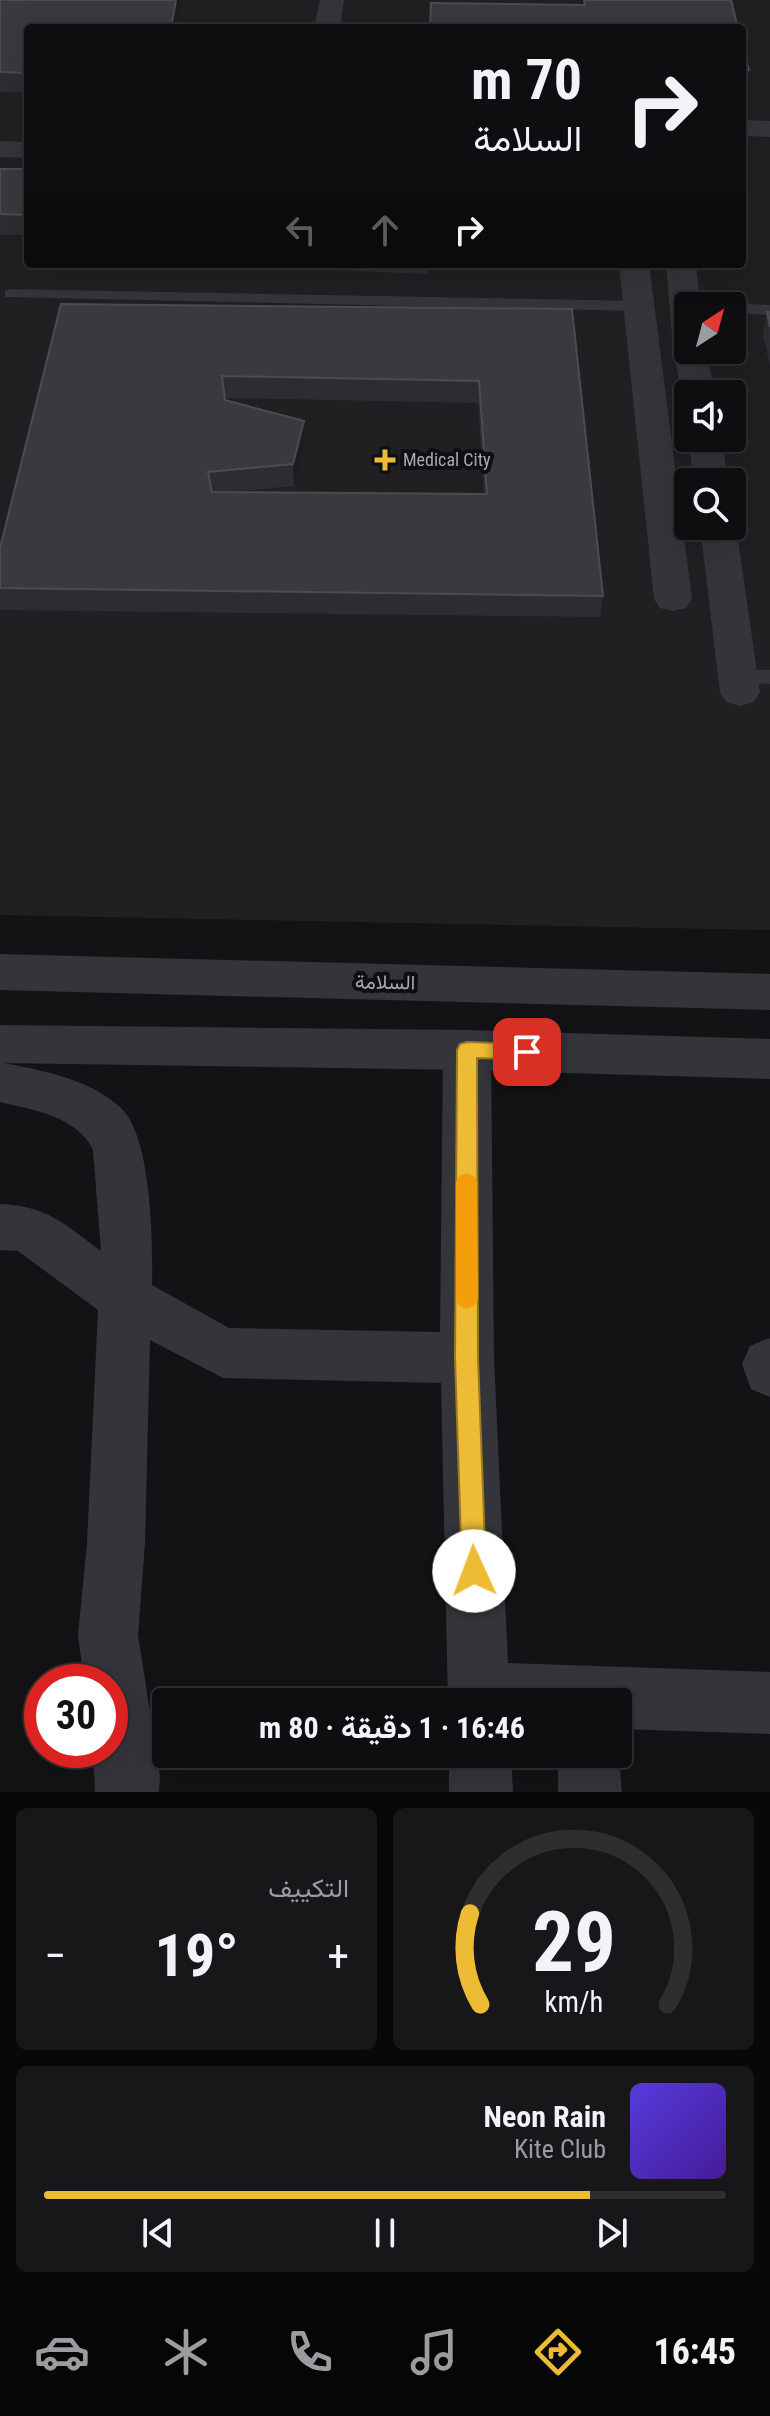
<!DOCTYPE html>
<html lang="ar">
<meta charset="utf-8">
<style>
:root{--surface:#0e0e10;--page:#171719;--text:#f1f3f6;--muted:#9b9c9f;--line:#2e2e30;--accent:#edbc34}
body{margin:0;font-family:"Roboto Condensed",Vazirmatn,sans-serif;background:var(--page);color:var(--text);direction:rtl;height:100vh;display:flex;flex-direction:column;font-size:30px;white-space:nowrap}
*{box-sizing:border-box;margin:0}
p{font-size:26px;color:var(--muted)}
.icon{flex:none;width:44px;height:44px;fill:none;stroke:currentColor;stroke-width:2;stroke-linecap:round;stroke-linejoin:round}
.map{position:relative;height:1792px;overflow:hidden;direction:ltr}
.side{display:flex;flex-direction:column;gap:16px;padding:16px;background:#080809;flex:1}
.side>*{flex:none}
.banner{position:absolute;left:24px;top:24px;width:722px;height:244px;border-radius:8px;box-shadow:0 8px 32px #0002,0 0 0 2px var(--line);direction:rtl;background:#0e0e10;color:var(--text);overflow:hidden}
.needle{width:52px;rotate:36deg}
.fabs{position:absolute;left:674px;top:292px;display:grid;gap:16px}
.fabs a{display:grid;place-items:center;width:72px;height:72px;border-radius:8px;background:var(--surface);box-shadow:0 8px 32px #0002,0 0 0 2px var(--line);font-size:40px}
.speed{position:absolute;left:24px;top:1664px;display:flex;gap:16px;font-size:40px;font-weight:700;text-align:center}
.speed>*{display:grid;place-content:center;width:104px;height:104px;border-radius:50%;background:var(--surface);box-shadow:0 8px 32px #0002,0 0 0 2px var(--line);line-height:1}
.speed .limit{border:12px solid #d22;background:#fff;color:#111}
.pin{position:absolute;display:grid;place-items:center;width:68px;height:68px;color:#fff;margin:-34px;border-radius:16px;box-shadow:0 4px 12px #0006}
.me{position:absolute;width:88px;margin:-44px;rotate:358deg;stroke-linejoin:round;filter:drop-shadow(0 0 6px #0008)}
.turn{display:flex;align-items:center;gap:28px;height:168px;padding:0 32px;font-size:36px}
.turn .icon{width:104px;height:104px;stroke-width:2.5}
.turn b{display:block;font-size:56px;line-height:68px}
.lanes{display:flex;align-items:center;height:76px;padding:0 32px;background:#0003;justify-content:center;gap:40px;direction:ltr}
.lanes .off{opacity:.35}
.big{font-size:60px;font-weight:700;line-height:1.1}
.side .tile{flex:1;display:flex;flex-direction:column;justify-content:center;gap:12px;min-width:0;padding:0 28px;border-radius:12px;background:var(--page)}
.side .dial{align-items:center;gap:0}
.dial svg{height:208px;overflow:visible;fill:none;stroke:var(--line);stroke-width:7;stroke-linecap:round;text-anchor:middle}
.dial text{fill:var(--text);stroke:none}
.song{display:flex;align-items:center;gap:24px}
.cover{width:96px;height:96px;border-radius:12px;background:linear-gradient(135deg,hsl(250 70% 55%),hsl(260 70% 35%))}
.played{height:8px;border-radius:4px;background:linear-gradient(90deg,var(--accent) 80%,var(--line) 80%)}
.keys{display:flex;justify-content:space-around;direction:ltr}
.heat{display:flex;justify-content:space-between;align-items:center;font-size:44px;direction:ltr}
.side .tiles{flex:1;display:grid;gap:16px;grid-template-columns:1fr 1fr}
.tile:last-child{grid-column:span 2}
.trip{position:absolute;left:152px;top:1688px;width:480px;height:80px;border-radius:8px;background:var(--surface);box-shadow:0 8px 32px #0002,0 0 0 2px var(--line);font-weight:700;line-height:80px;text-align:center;direction:rtl}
.menu{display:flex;height:128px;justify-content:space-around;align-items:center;background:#060606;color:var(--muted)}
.menu .icon{width:56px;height:56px}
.menu .active{color:var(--accent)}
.menu b{font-size:36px;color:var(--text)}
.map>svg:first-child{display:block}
.built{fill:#201f22;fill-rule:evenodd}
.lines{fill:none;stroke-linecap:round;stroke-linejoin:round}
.service{fill:#34353a;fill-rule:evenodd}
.minor{fill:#34353a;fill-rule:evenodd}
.tertiary{fill:#34353a;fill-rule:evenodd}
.wall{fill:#2d2c30;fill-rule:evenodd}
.shaded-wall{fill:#1d1d1f}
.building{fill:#3a3a3e;stroke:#4b4b51;stroke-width:2;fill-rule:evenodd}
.route{fill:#edbc34;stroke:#9a7a22;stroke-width:2}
.slow{fill:#f59e0b}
.poi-dot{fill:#edbc34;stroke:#0f0e10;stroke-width:3}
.labels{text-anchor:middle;stroke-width:8;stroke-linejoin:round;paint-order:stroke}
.far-poi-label{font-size:18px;fill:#a5a9b5;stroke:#0f0e10;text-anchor:start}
.street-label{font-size:20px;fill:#a5a9b5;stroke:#0f0e10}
</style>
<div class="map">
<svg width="770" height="1792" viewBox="0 0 770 1792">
<rect width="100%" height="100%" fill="#131315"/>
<path class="built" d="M0,0H770V930L0,915ZM28,28H742V264H28ZM688,306H732V350H688ZM688,394H732V438H688ZM688,482H732V526H688Z"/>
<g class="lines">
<g class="service">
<path d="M10,289L639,301L647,306L639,311L5,297V291Z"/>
<path d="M732,303L770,305V315L732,313V306H726Z"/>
<path d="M737,670H770V684L730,682L727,677L730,672Z"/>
</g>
<g class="minor">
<path d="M320,0H344L340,28H314Z"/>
<path d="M742,120L770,121V137L742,136Z"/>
<path d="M0,141L28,142V158L0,157Z"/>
<path d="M619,264H649L692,599L686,608L673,611L660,608L654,599Z"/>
<path d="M666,264H696L701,306H688V350H706L715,394H688V401L681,394L674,350L679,343L672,336Z"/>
<path d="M688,438H722L728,482H694Z"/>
<path d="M732,520L736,526L760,692L754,702L740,706L726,702L720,692L700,526H732Z"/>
<path d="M467,1030L484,1036L491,1050L494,1358L508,1663L770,1672V1734L618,1729V1702H448L441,1383L223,1378L150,1340L145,1544L138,1635L160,1776L159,1792H95L93,1750H110V1682H84L78,1635L87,1544L98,1310L18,1251L0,1250V1204C48,1206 64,1224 101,1251L93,1150C77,1116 33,1110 0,1102V1062C42,1071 86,1077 120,1107C152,1135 153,1244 152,1285L229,1328L440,1332L443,1050L450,1036Z"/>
<path d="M769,1338L770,1339V1397L751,1389L742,1364L750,1346Z"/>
<path d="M618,1748L622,1792H558V1754H618Z"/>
<path d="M449,1754H511L513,1792H449Z"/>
</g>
<g class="tertiary">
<path d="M0,954L770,974V1010L0,990Z"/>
<path d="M0,1025L467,1030L770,1039V1079L467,1070L0,1063Z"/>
</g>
</g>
<g class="wall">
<path d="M0,0H181L176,28H28V93L0,92Z"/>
<path d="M742,42L749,70L746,90H742Z"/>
<rect x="0" y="169" width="28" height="66"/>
<path d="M335,264H428L427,274L335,270Z"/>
<path d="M61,304L572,309L603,596L600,617L0,610V548ZM224,398L478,403L484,494L232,492L294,486L304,443V421L225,400Z"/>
<path d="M767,312H770V367L763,334Z"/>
</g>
<g class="shaded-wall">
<path d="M176,0H181L176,28H171Z"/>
<path d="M304,421V443L294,486L293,464Z"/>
</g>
<g class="building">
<path d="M0,0H176L171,28H28V73L0,72Z"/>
<path d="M584,0H731L738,28H430L431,3L585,5Z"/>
<path d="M742,42L749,70H742Z"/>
<path d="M0,169H28V215L0,214Z"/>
<path d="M61,304L572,309L603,596L0,588V548ZM222,376L479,381L487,494L212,492L208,472L293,464L304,421L225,400Z"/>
<path d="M767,312H770V327Z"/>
</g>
<path class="route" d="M467,1042L527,1044L534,1046L537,1052L534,1057L527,1060L477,1058L478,1358L486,1571L483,1580L474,1584L465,1580L462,1571L455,1358L457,1050L460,1044Z"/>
<path class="slow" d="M467,1173L474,1176L477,1182L478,1299L474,1306L467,1309L459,1306L456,1299V1182L459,1176Z"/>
<path class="poi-dot" d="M381 448h8v8h8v8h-8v8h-8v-8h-8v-8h8z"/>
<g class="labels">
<g class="far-poi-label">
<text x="403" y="466">Medical City</text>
</g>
<g class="street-label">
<text transform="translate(385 982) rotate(1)" y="7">السلامة</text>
</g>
</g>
</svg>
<div class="fabs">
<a><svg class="needle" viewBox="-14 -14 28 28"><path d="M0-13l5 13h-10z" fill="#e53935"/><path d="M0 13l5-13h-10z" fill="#9b9c9f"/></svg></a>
<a><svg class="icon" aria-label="sound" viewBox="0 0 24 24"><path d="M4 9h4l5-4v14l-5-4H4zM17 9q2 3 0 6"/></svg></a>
<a><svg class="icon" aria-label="search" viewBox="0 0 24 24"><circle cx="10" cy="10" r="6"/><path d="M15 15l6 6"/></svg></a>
</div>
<div class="speed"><div class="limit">30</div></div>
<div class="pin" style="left:527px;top:1052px;background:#d93025"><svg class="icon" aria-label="arrive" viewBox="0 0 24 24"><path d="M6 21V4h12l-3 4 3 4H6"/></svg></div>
<svg class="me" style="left:474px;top:1571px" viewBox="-20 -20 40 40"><circle r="19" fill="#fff"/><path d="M0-13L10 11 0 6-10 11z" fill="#edbc34"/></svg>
<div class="trip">16:46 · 1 دقيقة · 80 m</div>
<div class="banner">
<div class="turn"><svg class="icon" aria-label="right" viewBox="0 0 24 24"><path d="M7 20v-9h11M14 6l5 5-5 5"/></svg><div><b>70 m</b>السلامة</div></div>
<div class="lanes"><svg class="icon off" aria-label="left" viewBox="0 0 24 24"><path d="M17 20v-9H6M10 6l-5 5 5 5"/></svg><svg class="icon off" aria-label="ahead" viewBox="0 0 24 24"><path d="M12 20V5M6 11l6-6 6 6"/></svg><svg class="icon" aria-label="right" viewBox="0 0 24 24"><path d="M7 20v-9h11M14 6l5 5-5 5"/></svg></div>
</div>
</div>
<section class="side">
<div class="tiles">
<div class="tile dial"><svg viewBox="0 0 100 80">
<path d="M14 69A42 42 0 1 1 86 69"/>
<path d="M14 69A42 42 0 0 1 10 34" stroke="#edbc34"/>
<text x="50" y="56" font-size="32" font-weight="700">29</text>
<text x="50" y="72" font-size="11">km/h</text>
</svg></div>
<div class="tile"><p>التكييف</p>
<div class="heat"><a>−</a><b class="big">19°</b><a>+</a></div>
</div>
<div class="tile">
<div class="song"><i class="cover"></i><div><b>Neon Rain</b><p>Kite Club</p></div></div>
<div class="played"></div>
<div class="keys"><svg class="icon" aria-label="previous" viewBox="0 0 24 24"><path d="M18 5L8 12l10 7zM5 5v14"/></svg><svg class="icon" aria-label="pause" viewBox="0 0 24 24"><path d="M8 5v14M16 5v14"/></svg><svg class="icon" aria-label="next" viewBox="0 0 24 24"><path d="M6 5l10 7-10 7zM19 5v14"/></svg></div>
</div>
</div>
</section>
<nav class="menu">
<b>16:45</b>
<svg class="icon active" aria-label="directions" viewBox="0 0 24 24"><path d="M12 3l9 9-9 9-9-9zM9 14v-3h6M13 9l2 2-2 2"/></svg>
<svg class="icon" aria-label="music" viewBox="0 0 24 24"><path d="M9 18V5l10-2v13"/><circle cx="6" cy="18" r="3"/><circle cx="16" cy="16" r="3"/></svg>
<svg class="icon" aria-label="phone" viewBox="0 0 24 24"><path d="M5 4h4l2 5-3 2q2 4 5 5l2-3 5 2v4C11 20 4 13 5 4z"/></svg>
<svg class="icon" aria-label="climate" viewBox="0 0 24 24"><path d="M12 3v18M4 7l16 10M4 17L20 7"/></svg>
<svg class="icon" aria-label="car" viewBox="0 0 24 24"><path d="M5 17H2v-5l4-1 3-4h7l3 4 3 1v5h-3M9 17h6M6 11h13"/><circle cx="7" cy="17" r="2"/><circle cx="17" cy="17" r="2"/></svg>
</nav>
